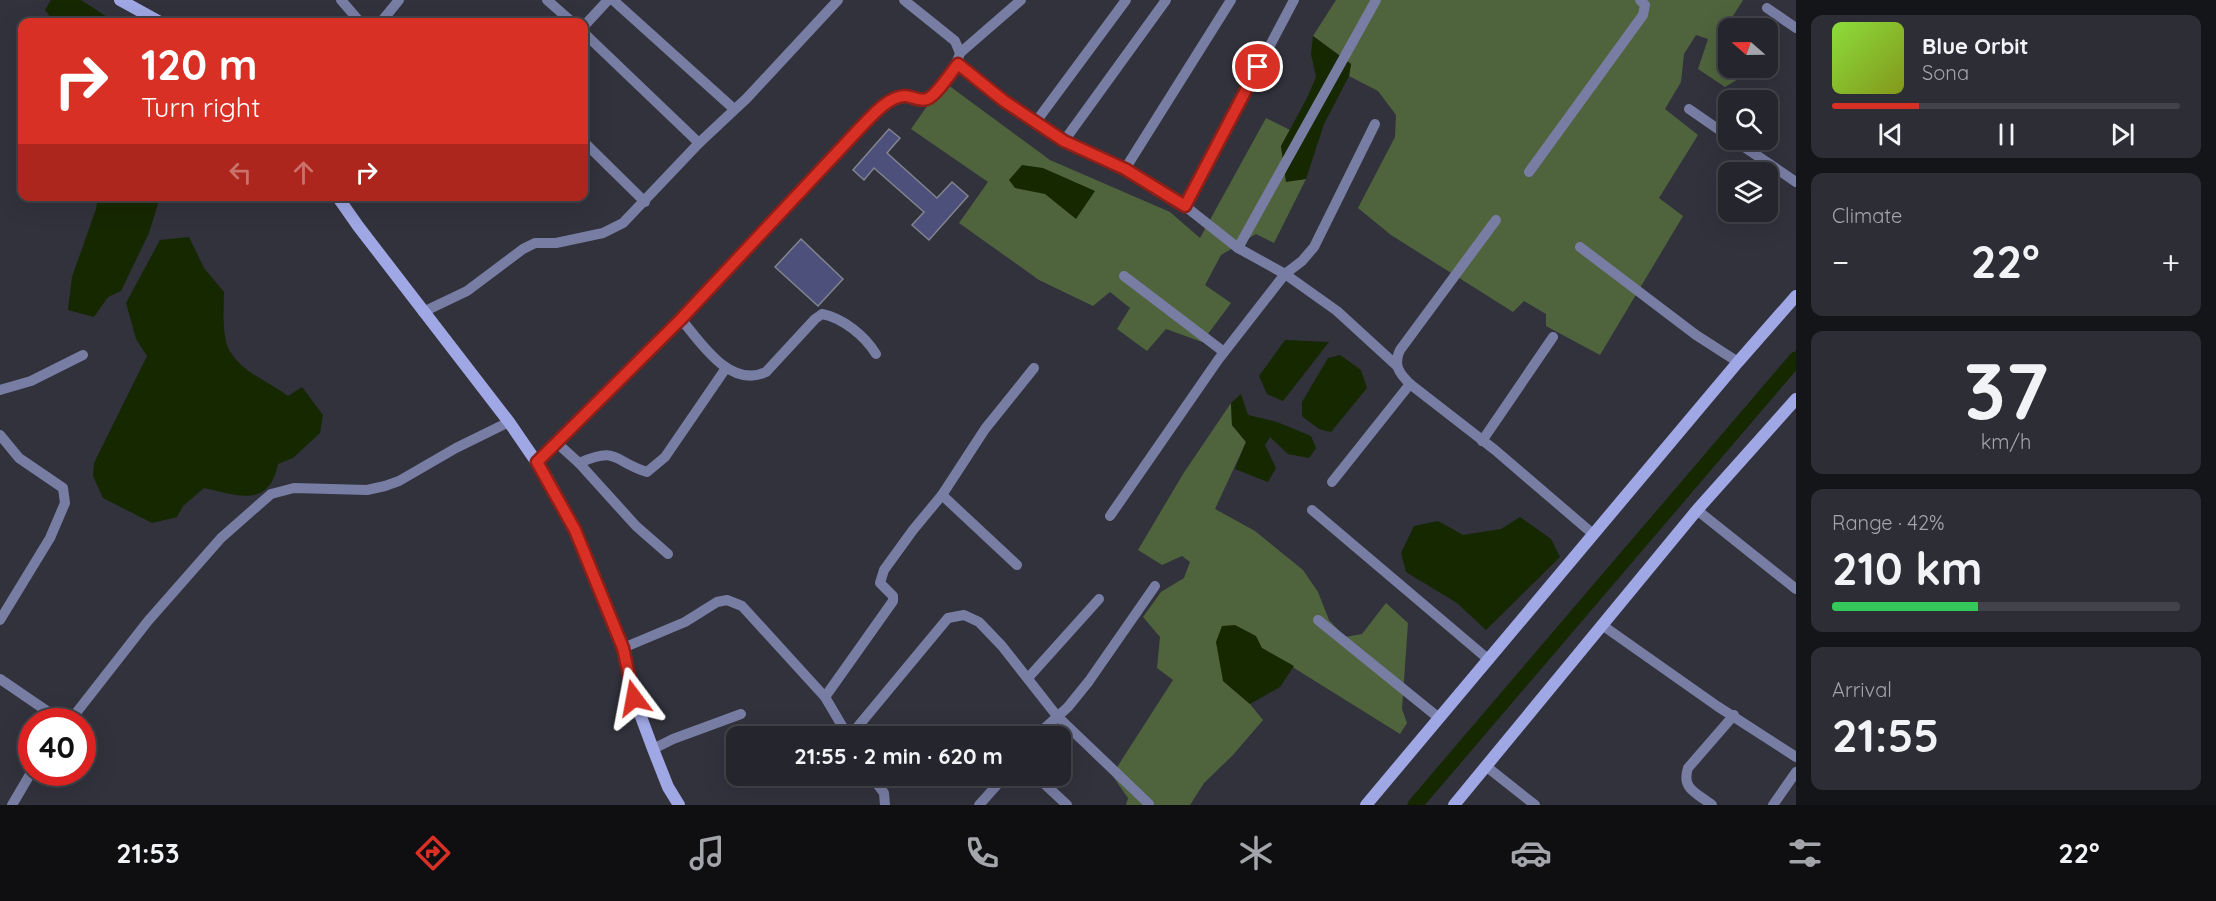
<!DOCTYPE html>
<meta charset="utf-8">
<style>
:root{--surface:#25262d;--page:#2d2e35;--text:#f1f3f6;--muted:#a3a5aa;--line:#424349;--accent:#d93025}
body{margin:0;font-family:Quicksand,sans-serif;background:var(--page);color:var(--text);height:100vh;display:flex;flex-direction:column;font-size:22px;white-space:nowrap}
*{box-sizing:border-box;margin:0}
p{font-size:20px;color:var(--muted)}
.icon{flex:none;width:33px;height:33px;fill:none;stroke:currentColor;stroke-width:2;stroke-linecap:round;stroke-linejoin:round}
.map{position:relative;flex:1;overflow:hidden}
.drawer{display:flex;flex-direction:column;gap:15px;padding:15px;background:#141519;width:420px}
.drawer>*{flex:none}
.guide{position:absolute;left:18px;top:18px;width:570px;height:183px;border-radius:12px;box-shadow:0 6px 24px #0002,0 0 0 2px var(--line);background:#d93025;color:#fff;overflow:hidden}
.needle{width:39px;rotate:290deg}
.fabs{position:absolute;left:1718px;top:18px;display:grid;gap:12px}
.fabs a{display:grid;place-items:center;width:60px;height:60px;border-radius:12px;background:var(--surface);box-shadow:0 6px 24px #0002,0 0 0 2px var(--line);font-size:30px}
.speed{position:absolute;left:18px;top:708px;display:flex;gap:12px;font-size:30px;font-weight:700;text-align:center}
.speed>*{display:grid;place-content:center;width:78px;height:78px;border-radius:50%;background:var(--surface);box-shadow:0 6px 24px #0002,0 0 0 2px var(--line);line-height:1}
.speed .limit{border:9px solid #d22;background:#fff;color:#111}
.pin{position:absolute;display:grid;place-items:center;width:51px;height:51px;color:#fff;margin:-26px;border:3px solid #fff;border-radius:50%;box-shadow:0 2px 6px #0007}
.me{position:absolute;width:66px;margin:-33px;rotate:347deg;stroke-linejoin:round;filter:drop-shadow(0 0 4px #0008)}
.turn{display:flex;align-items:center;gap:21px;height:126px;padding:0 24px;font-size:27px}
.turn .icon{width:78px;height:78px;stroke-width:2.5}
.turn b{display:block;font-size:42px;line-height:51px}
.lanes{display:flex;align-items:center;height:57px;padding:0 24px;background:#0003;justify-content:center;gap:30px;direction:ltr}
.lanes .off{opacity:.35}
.big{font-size:45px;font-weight:800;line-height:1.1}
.drawer .widget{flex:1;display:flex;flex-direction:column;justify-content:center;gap:9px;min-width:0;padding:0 21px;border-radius:12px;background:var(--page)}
.drawer .dial{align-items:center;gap:0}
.dial b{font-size:78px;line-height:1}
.song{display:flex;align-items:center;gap:18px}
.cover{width:72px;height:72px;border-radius:9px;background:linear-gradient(135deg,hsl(90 70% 55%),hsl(70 70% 35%))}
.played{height:6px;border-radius:3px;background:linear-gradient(90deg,var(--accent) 25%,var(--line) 25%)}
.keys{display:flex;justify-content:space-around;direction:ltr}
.heat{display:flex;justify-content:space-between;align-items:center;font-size:33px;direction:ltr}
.charge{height:9px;border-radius:4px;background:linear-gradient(90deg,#34c759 42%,var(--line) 0)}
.trip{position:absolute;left:726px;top:726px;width:345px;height:60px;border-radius:12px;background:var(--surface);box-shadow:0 6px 24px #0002,0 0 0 2px var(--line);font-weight:800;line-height:60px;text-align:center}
.menu{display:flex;height:96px;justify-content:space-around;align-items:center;background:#0f0f12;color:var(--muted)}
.menu .icon{width:42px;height:42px}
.menu .active{color:var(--accent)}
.menu b{font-size:27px;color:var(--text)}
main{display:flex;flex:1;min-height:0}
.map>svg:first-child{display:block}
.green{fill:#4f643d}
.water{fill:#162800}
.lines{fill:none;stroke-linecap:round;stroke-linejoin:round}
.canal{stroke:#162800;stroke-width:15}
.building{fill:#4c507b;stroke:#828490;stroke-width:1.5}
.street{stroke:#787da4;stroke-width:10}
.secondary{stroke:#9fa7e4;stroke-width:12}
.route-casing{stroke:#8d1f18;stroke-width:15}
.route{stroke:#d93025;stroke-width:10}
</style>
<main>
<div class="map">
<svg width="1796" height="805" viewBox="0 0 1796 805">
<rect width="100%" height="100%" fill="#31323c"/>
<g class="green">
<path d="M1336,0H1743L1733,16L1739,28H1728V68H1742L1740,78L1725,87L1698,69L1708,39L1696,35L1684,54L1681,82L1665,109L1698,135L1659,198L1683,216L1600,355L1546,326V314L1524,301L1513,312L1391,235L1358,208L1395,137L1396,115L1378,91L1349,76L1351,64L1313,36Z"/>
<path d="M944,82L1050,160L1170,212L1200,238L1266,118L1290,130L1281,146L1286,181L1306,179L1274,243L1256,234L1221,255L1205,285L1231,303L1202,342L1166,329L1147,351L1117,329L1130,308L1110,292L1093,306L1039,280L959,223L988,182L911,129Z"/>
<path d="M1231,403L1232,425L1246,442L1215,509L1255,531L1303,570L1318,592L1329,620L1345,637L1362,634L1386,603L1408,623L1402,709L1407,723L1400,734L1262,648L1223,681L1250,704L1263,720L1233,755L1204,783L1190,805H1126L1128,798L1112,775L1173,680L1157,668L1160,637L1143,617L1161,592L1184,578L1190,562L1182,556L1162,565L1138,550L1183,474Z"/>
</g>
<g class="water">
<path d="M51,0H81L115,22H54L45,10Z"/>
<path d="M1313,36L1351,64L1349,76L1324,124L1306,179L1286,182L1281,146L1307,98L1316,77L1311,54Z"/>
<path d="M1022,165L1043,168L1095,191L1076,219L1045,194L1015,188L1009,180Z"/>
<path d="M98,197H160L149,233L121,291L108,297L94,317L68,310L72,277L96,209Z"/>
<path d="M189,237L204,268L224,292C224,309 221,338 231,353C243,372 270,383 288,396L302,387L323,415L320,433L293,458L278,464C269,509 237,495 204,488L183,506L177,517L152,523L103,498L93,476L94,463L147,356L136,339L126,303L160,240Z"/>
<path d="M1285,340L1329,342L1283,401L1267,394L1259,376Z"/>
<path d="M1340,355L1361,370L1367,388L1331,432L1319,429L1302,416V402L1328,358Z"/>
<path d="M1241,394L1248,415L1277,422L1311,436L1316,448L1309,458L1288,454L1270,437L1265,445L1276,468L1268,482L1235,469L1246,442L1232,425L1231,403Z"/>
<path d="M1520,517L1551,539L1560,557L1486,630L1457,603L1406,572L1401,553L1414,526L1438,521L1463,535L1501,529Z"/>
<path d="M1235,625L1256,636L1262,648L1294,666L1280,687L1250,704L1223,681L1216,642L1222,626Z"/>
</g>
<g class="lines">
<path class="canal" d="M1415,805L1796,359"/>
</g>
<g class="building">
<path d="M889,129L900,138L887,153L937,198L952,182L968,196L929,240L912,225L924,212L874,168L864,180L853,170Z"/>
<path d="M801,239L843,279L818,306L775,267Z"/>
</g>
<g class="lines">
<g class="street">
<path d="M341,0L360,22"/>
<path d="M547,0L572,22"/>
<path d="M613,0L734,109"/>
<path d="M1767,8L1796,28"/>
<path d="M381,22L399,0"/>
<path d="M584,26L608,0"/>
<path d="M584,33L699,143"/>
<path d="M960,53L1021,0"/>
<path d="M958,64L1035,123L1086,153L1125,169L1185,206L1238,248L1285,274L1337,311L1396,365"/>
<path d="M1689,109L1728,136"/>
<path d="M1035,123L1126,0"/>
<path d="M1734,140L1796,182"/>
<path d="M1064,141L1166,0"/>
<path d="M584,142L645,202"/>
<path d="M1125,169L1231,0"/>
<path d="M1529,172L1643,15L1645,5L1640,0"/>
<path d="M1185,206L1294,0"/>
<path d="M1496,220L1400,350C1393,365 1399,373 1410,384L1495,450L1593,534"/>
<path d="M1580,247L1696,335L1738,362"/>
<path d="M1238,248L1376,0"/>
<path d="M1124,276L1224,352"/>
<path d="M423,312L467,291L523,249L535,243H556L603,233L623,223L699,143L747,98L838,0"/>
<path d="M681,319C701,343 730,389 766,372L815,319L822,314C843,318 865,336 876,354"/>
<path d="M0,390L31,381L83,355"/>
<path d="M0,435L19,458L63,488L65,503L50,538L0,620"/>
<path d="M1482,441L1553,337"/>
<path d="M557,443L579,463C619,446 612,461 647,472L665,457L726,368"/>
<path d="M537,462L681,319L881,108C890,101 899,93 910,97C915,98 918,101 924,100C937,97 957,65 960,53L955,41L904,0"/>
<path d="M579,463L636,526L668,554"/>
<path d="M1332,482L1410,384"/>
<path d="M942,495L1017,565"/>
<path d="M1312,510L1489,660"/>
<path d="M1697,510L1796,589"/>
<path d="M1110,516L1218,360L1285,274L1302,261L1314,247L1375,124"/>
<path d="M1318,620L1439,718"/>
<path d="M1602,625L1717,706L1796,757"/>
<path d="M623,648L685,622L717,602L727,600L742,606L825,697L848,736"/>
<path d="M1028,678L1099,599"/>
<path d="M0,679L63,722"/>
<path d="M825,697L893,601V596L880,583L884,570L913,530L942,495L985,429L1034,368"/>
<path d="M69,722L148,621L221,538L271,494L294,488L367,490L385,486L399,481L456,448L509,422"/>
<path d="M850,736L948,618L964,615L979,622L1002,646L1057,716L1149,804"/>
<path d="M1036,736L1068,707L1089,681L1155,586"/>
<path d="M653,749L673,739L741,714"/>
<path d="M1487,767L1535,805"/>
<path d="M871,776L884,793L885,805"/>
<path d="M1036,776L1067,805"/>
<path d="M12,805L32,771"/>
<path d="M979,805L1005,776"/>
<path d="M1712,805C1697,793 1681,789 1688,768L1734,715"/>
<path d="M1773,805L1796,772"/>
</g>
<g class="secondary">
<path d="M120,0L160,22"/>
<path d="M337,196L358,226L509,422L548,479L575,530L623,648L634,698L653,749L668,787L679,805"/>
<path d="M1366,805L1738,362L1796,296"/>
<path d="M1454,805L1697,510L1796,399"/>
</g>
</g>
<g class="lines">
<g class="route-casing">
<path id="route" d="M634,698L623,648L575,530L537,462L681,319L860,128C871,117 888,96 905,96C912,96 919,102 927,99C936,96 951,72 958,64L1004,101L1064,141L1125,169L1185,206L1258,67"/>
</g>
<use href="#route" class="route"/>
</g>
</svg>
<div class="fabs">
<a><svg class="needle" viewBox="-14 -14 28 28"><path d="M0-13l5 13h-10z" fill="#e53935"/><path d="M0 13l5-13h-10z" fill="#a3a5aa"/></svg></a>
<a><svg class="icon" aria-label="search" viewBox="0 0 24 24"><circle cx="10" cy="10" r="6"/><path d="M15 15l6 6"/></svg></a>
<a><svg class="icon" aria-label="layers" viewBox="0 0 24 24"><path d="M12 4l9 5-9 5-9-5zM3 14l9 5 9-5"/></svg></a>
</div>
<div class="speed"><div class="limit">40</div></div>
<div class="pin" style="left:1258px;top:67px;background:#d93025"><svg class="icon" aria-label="arrive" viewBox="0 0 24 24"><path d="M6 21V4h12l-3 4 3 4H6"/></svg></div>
<svg class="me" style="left:634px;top:698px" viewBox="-20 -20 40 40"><path d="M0-17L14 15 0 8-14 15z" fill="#d93025" stroke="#fff" stroke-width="4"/></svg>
<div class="trip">21:55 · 2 min · 620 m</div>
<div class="guide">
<div class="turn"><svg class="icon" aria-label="right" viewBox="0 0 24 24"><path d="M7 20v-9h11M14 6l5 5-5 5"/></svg><div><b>120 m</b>Turn right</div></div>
<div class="lanes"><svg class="icon off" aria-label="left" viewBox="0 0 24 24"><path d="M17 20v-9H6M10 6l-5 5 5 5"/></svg><svg class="icon off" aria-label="ahead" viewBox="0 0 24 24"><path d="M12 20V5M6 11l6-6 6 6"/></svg><svg class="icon" aria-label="right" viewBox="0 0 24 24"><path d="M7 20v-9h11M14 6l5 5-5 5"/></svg></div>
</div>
</div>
<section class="drawer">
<div class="widget">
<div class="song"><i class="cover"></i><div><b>Blue Orbit</b><p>Sona</p></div></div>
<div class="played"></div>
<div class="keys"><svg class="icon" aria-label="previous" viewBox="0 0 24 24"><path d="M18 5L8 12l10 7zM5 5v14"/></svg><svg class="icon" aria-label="pause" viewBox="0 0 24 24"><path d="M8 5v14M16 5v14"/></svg><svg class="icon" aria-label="next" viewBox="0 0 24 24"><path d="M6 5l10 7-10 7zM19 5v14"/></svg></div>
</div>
<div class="widget"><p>Climate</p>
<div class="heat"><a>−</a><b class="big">22°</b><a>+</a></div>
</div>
<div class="widget dial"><b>37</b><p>km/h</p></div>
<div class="widget"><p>Range · 42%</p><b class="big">210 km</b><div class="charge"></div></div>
<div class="widget"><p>Arrival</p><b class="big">21:55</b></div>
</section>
</main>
<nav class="menu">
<b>21:53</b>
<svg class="icon active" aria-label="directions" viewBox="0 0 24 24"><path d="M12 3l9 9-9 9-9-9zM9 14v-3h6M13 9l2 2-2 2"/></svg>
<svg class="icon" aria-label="music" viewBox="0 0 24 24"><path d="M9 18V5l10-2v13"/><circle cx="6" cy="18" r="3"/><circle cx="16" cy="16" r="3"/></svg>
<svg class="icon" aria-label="phone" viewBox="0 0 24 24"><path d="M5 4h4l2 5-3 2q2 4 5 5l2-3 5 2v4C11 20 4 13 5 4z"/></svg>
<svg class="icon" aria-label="climate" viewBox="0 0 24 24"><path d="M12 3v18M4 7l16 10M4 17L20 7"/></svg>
<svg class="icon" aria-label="car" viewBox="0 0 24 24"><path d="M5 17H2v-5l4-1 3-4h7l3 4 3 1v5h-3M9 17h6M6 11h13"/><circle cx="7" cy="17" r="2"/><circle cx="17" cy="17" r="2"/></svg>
<svg class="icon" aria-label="filters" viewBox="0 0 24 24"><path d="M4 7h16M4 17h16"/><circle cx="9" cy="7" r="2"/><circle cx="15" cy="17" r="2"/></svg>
<b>22°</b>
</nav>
